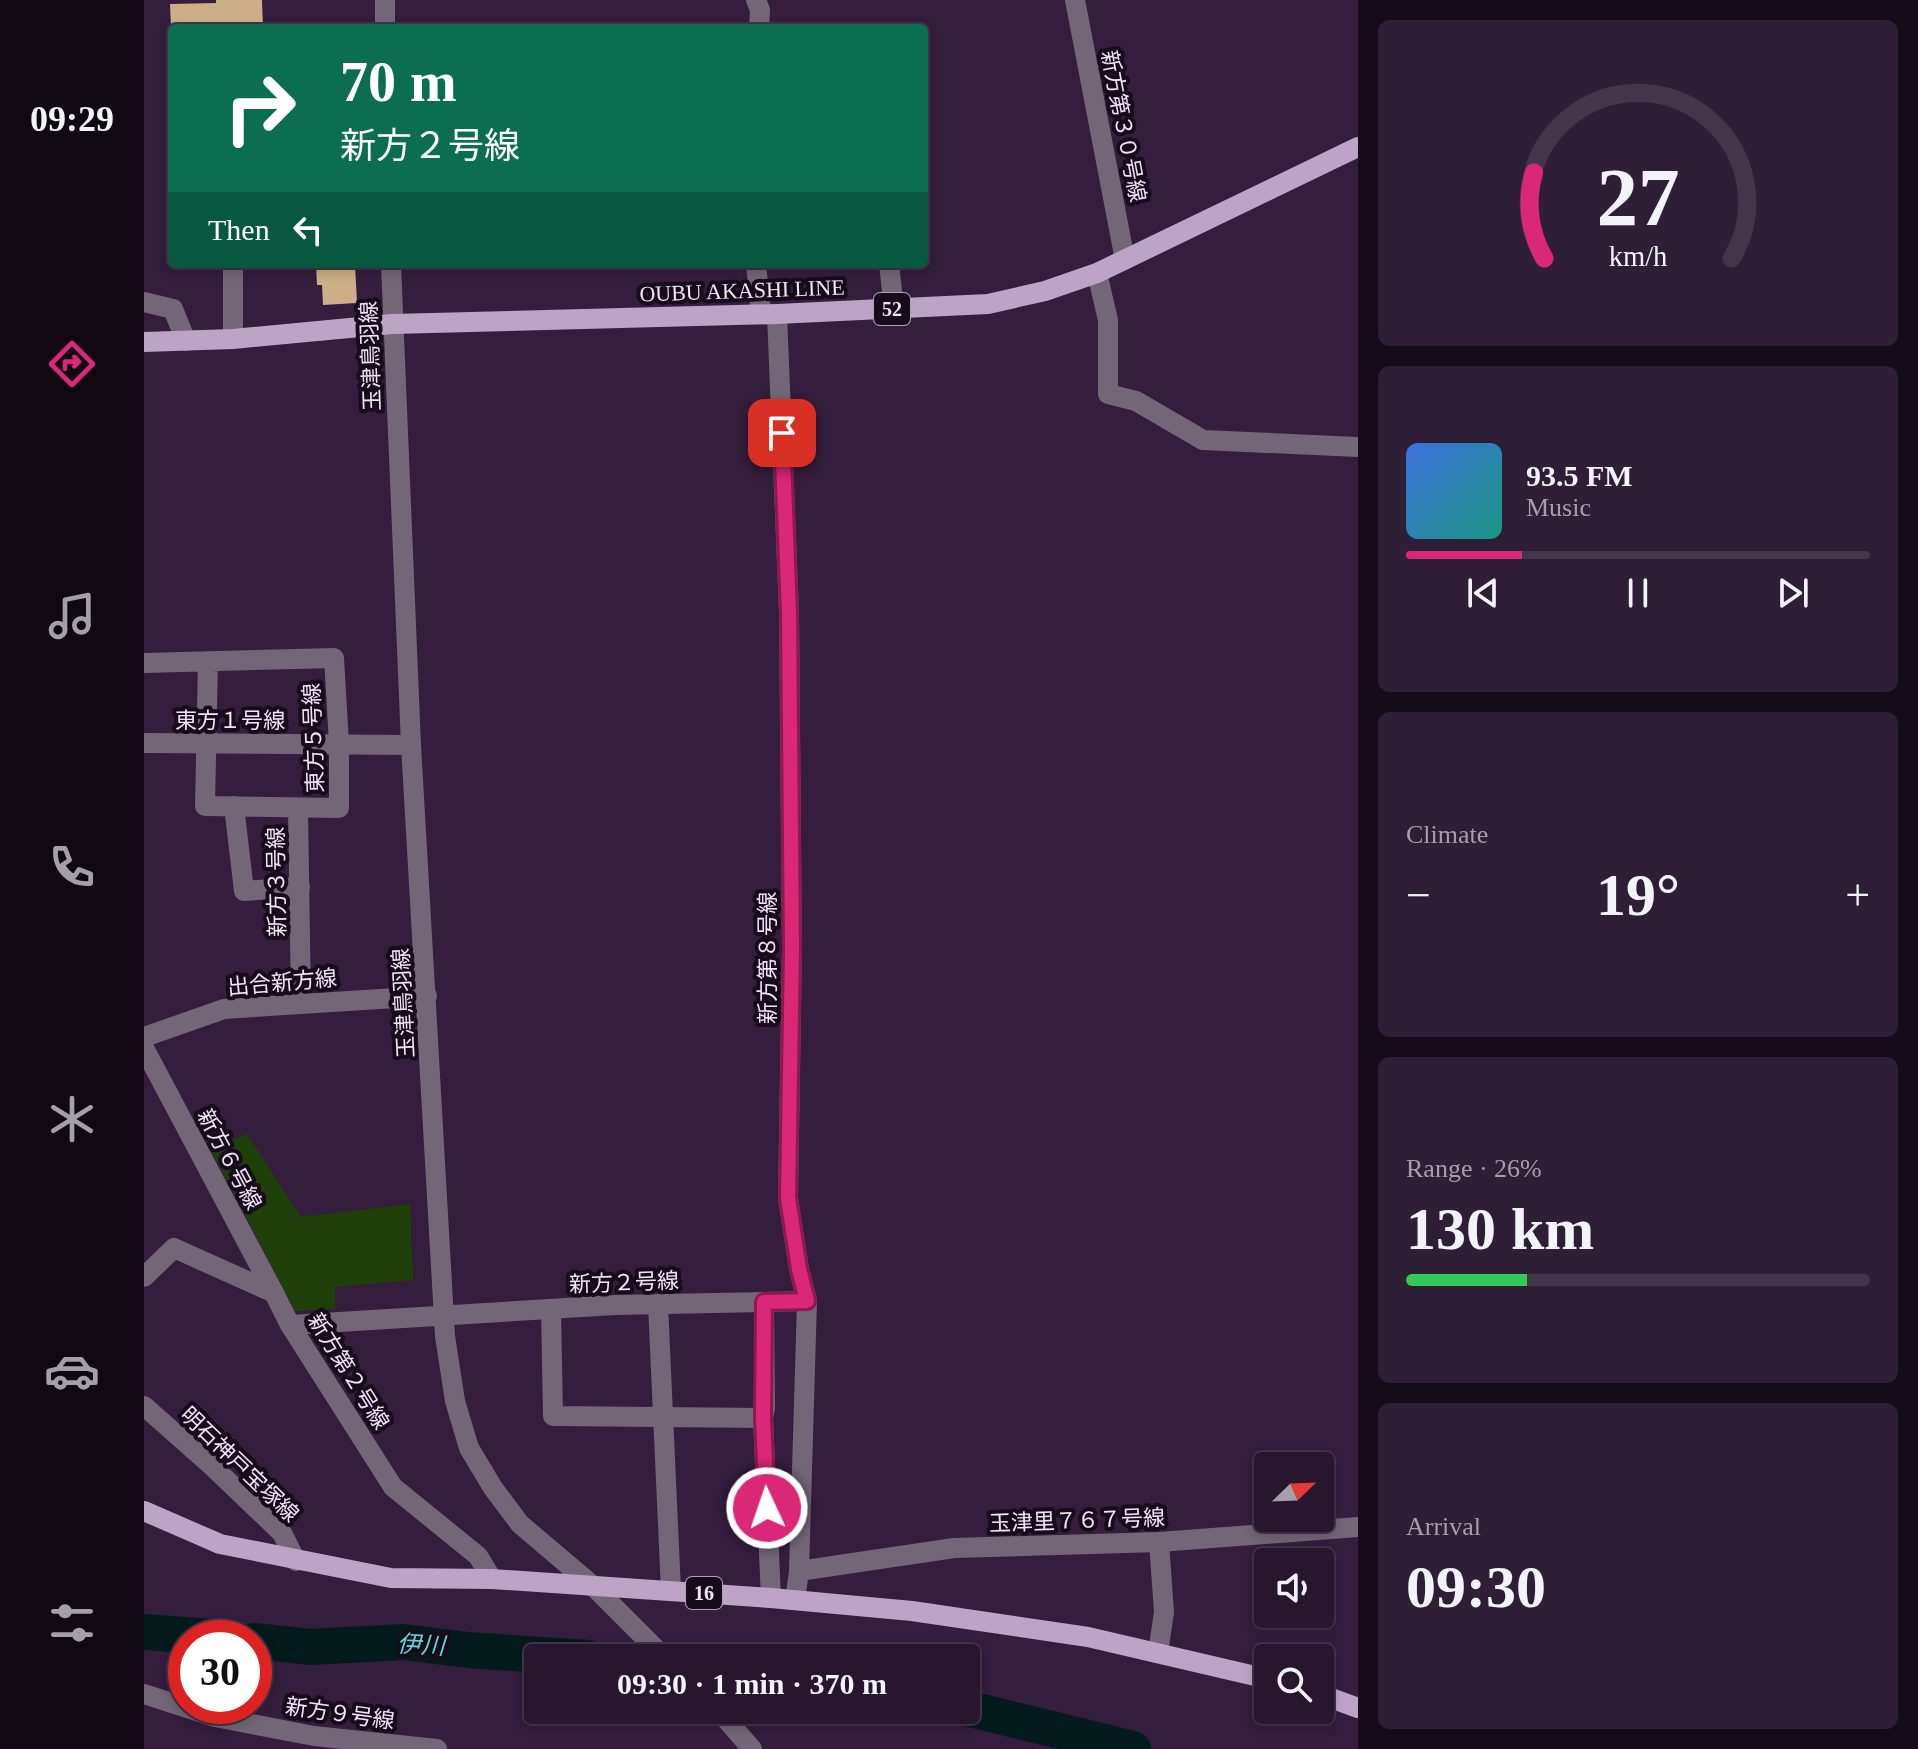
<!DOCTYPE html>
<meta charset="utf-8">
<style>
:root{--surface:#27162e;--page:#2f1f36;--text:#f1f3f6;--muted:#a49faa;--line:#43354a;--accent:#db2777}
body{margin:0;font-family:"Times New Roman","Noto Sans JP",serif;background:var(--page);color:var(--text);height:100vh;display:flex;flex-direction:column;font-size:30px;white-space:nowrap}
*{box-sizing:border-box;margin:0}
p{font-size:26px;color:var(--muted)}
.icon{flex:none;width:44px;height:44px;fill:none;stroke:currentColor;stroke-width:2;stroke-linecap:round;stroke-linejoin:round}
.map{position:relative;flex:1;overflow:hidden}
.panel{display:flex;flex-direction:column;gap:20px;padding:20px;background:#150c19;width:560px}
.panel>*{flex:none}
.top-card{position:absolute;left:24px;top:24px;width:760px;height:244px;border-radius:8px;box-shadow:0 4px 12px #0003,0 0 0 2px var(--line);background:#0b6e4f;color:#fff;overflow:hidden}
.needle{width:52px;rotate:67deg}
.fabs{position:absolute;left:1110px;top:1452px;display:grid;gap:16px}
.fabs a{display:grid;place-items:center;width:80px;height:80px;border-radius:8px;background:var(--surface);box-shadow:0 4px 12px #0003,0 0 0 2px var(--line);font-size:40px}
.speed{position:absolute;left:24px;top:1620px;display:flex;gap:16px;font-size:40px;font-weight:700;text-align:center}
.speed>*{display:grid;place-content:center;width:104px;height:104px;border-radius:50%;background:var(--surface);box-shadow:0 4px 12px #0003,0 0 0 2px var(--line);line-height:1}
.speed .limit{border:12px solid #d22;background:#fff;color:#111}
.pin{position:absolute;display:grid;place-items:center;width:68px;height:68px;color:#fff;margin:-34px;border-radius:16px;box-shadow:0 4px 12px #0006}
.me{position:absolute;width:88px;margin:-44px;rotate:357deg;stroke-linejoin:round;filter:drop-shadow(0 0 6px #0008)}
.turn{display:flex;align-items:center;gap:28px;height:168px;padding:0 40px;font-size:36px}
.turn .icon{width:104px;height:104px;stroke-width:2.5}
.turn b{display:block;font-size:56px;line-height:68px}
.then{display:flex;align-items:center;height:76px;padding:0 40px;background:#0003;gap:16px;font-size:30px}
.big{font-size:60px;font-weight:700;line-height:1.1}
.panel .tile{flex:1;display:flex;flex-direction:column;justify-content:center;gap:12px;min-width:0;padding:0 28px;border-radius:12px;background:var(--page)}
.panel .dial{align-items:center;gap:0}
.dial svg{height:208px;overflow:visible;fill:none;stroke:var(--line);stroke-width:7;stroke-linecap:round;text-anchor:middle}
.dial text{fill:var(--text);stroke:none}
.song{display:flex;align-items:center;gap:24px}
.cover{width:96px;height:96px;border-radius:12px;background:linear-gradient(135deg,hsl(220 70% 55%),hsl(170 70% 35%))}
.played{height:8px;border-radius:4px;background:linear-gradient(90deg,var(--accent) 25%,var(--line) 25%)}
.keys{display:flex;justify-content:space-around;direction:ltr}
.heat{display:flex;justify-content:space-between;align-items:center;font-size:44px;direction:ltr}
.charge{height:12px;border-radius:6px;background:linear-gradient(90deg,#34c759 26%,var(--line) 0)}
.trip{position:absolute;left:380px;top:1644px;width:456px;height:80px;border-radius:8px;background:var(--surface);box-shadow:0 4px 12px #0003,0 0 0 2px var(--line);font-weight:700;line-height:80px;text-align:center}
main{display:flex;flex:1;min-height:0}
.tab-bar{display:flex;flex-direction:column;width:144px;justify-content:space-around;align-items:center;background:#100912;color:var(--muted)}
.tab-bar .icon{width:56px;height:56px}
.tab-bar .on{color:var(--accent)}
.tab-bar b{font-size:36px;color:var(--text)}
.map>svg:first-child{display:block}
.green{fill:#1f4109}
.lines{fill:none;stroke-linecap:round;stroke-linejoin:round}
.river{stroke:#031b1b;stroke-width:36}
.building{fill:#ccaf86}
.minor{stroke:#726677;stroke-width:20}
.tertiary{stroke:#726677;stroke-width:20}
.primary{stroke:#bda4c6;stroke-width:20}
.route-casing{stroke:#8e194d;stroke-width:20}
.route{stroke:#db2777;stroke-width:14}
.labels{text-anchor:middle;stroke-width:8;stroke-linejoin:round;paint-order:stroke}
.shield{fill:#160c1a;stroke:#b0a2b5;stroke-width:2}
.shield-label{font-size:20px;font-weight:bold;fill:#f2e3f8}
.street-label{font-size:22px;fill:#f2e3f8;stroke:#160c1a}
.water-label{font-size:24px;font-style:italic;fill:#5dd9da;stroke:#160c1a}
</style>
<main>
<nav class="tab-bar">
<b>09:29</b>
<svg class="icon on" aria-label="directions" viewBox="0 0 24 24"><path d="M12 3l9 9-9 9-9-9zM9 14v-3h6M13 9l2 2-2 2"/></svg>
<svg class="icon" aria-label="music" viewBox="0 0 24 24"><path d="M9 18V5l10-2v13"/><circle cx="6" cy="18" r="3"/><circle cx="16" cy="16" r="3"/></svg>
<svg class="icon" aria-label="phone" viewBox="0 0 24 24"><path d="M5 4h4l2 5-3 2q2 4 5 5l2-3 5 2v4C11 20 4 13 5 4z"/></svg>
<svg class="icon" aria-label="climate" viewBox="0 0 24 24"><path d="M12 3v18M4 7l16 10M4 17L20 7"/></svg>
<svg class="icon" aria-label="car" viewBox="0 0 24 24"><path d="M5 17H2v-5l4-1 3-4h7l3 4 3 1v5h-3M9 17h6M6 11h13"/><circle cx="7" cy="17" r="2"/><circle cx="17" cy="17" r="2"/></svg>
<svg class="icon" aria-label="filters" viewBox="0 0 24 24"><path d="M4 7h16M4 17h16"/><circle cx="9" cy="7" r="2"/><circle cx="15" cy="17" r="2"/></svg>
</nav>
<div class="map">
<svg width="1214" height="1749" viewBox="0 0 1214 1749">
<rect width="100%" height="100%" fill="#341d3d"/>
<path class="green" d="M103,1134L157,1217L266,1204L269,1280L191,1287V1309L151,1311L66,1148Z"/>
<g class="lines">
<g class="river">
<path d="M0,1632L79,1638"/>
<path d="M110,1641L166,1647L260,1642L323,1650L444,1658"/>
<path d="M822,1708L989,1749"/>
</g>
</g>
<g class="building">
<path d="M72,0H118L119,28H27L26,4L72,3Z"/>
<path d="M172,264H211L213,303L179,305L178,285H173Z"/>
</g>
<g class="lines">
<g class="minor">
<path d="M612,0L616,10L615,28"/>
<path d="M931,0L981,260"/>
<path d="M89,264V339"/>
<path d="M612,264L617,314"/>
<path d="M745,264L750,309"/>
<path d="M953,273L964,320V394L992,401L1059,440L1214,447"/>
<path d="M0,302L29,309L42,341"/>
<path d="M633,314L645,613L648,949L644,1198L655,1269L663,1301L655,1571L651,1600"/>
<path d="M0,663L190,658L195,744V808L61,806L64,661"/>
<path d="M0,743L267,745"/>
<path d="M90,806L100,891L156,887"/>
<path d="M154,808L157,1003"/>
<path d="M0,1048L130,1293"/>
<path d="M0,1277L30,1248L130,1293L146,1325L249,1487L334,1556L348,1579"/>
<path d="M620,1302L621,1408L619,1418L627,1598"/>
<path d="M514,1304L527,1591"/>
<path d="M407,1309L409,1416L619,1418"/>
<path d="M146,1325L471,1305L663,1301"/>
<path d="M0,1406L68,1466L138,1533L152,1561"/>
<path d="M655,1571L810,1548L1015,1542L1214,1527"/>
<path d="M1014,1653L1020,1612L1015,1542"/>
<path d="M0,1694L71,1717L170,1736L293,1749"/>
</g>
<g class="tertiary">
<path d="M241,0V28"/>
<path d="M247,264L267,745L301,1336L311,1401L325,1448L349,1488L376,1524L448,1585L521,1658"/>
<path d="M0,1037L80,1009L283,996"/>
<path d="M574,1710L608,1749"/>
</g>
<g class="primary">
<path d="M0,342L89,339L248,324L633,314L844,304L901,291L953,273L1214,147"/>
<path d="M0,1511L76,1544L247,1578L348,1579L627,1598L768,1611L944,1637L1124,1679"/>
<path d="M1176,1694L1214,1708"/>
</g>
</g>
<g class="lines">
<g class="route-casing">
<path id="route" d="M623,1508L619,1418L620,1302L663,1301L655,1269L644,1198L648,949L645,613L638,433"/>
</g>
<use href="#route" class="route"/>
</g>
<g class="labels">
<g class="shield">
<rect x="730" y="293" width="36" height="32" rx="6"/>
<rect x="542" y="1577" width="36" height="32" rx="6"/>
</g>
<g class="shield-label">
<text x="748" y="316">52</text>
<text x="560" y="1600">16</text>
</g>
<g class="street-label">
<text transform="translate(980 126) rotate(79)" y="8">新方第３０号線</text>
<text transform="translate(598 290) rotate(-2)" y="8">OUBU AKASHI LINE</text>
<text transform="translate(226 356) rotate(-92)" y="8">玉津鳥羽線</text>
<text x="86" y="728">東方１号線</text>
<text transform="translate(169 738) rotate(-92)" y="8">東方５号線</text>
<text transform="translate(132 882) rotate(-91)" y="8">新方３号線</text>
<text transform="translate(623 958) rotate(-90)" y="8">新方第８号線</text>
<text transform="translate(138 982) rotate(-5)" y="8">出合新方線</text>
<text transform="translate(259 1003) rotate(-93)" y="8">玉津鳥羽線</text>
<text transform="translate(86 1159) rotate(62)" y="8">新方６号線</text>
<text transform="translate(480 1282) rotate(-2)" y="8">新方２号線</text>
<text transform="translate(205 1371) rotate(58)" y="8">新方第２号線</text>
<text transform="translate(96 1464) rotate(44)" y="8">明石神戸宝塚線</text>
<text transform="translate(933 1520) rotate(-2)" y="8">玉津里７６７号線</text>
<text transform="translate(196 1713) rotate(8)" y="8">新方９号線</text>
</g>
<g class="water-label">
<text transform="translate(277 1645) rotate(3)" y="8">伊川</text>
</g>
</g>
</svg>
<div class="fabs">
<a><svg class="needle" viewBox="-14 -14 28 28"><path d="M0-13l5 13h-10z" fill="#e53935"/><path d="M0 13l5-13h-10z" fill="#a49faa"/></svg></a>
<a><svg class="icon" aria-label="sound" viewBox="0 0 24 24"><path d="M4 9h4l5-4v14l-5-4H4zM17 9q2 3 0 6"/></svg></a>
<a><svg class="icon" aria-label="search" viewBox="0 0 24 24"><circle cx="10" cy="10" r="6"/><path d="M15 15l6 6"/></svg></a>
</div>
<div class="speed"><div class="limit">30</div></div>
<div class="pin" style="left:638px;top:433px;background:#d93025"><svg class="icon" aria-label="arrive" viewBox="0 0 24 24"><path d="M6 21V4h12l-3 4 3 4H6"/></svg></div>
<svg class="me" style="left:623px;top:1508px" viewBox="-20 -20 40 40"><circle r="17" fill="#db2777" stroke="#fff" stroke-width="3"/><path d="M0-11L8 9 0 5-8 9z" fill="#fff"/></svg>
<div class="trip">09:30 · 1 min · 370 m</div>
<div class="top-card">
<div class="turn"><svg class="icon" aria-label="right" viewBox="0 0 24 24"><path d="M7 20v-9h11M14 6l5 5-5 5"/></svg><div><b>70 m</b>新方２号線</div></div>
<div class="then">Then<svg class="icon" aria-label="left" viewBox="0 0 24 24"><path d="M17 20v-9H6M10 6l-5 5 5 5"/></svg></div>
</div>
</div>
<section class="panel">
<div class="tile dial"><svg viewBox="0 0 100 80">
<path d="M14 69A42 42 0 1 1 86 69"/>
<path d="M14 69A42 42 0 0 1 10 36" stroke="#db2777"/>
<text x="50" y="56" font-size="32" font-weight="700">27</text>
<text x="50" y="72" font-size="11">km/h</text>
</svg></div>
<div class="tile">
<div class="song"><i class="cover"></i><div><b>93.5 FM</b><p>Music</p></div></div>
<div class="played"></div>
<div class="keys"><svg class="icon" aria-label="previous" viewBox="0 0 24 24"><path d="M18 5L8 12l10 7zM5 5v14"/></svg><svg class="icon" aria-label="pause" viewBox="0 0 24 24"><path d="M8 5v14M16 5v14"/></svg><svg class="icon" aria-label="next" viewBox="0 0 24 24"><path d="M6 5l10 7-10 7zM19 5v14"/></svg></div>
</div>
<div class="tile"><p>Climate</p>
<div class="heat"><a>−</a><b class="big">19°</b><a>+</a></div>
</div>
<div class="tile"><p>Range · 26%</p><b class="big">130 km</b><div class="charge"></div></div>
<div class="tile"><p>Arrival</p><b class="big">09:30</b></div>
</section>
</main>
